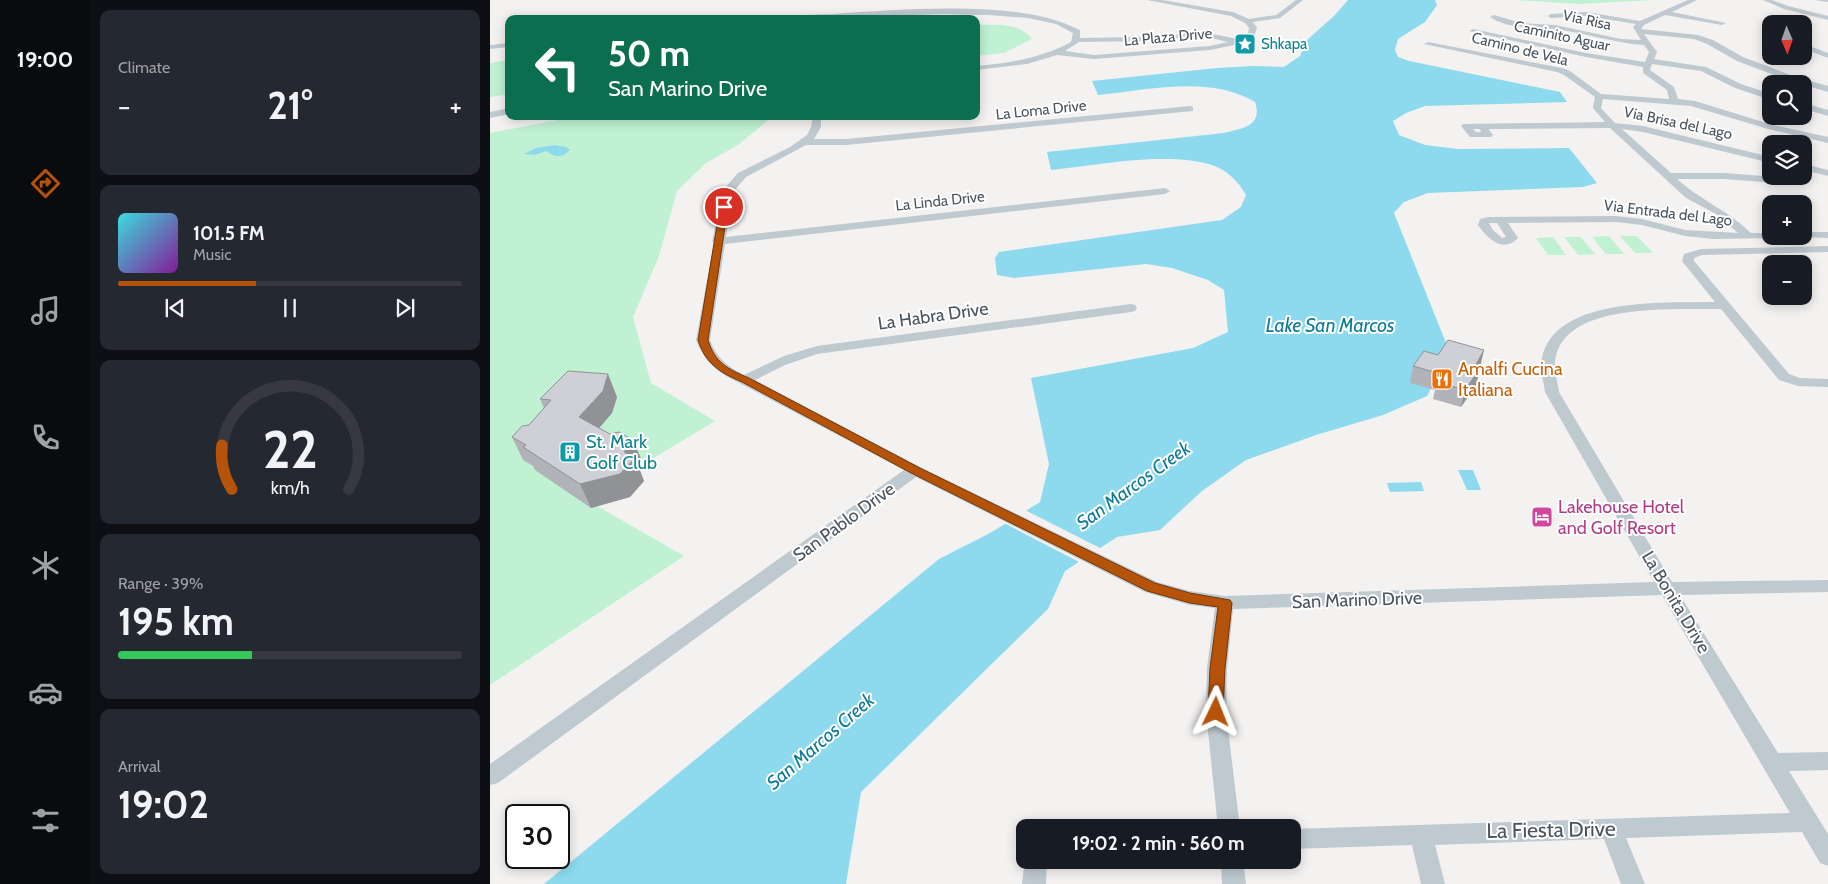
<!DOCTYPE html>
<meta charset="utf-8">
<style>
:root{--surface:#171b24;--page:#242831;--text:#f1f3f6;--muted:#9ea1a6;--line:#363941;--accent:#b45309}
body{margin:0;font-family:Cabin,sans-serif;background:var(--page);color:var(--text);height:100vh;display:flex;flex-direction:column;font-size:19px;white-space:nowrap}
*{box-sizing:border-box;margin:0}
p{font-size:16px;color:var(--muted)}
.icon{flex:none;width:28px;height:28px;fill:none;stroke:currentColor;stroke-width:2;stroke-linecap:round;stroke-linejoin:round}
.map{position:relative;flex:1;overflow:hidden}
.side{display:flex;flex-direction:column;gap:10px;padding:10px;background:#0d0f14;width:400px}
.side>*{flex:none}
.hud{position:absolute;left:15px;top:15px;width:475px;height:105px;border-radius:10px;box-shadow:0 2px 12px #0003;background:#0b6e4f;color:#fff;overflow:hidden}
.needle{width:32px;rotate:178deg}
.fabs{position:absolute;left:1272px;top:15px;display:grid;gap:10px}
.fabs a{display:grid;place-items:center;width:50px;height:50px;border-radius:10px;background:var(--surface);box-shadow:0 2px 12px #0003;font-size:25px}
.speed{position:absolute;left:15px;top:804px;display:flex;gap:10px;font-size:25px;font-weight:700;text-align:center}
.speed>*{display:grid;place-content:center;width:65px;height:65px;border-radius:50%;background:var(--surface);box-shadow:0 2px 12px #0003;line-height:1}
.speed .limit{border:2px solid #111;border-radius:8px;background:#fff;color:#111}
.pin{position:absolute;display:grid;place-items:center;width:42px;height:42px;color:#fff;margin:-21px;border:2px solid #fff;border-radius:50%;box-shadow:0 1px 5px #0007}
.me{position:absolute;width:55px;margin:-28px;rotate:2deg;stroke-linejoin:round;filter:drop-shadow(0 0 4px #0008)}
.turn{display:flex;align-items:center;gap:18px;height:105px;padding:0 20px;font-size:22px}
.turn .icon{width:65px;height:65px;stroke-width:2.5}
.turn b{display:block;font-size:35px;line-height:42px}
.big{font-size:38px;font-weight:700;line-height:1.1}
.side .tile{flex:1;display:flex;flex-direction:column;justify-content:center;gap:8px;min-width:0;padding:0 18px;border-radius:10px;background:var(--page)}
.side .dial{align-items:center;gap:0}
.dial svg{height:130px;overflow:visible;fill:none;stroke:var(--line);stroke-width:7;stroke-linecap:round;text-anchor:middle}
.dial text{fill:var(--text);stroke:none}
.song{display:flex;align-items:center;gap:15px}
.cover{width:60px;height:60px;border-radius:8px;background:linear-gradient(135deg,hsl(180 70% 55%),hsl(290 70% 35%))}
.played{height:5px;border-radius:2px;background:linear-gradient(90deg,var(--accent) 40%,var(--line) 40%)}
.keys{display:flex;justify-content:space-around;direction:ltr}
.heat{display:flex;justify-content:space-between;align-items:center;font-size:28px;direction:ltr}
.charge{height:8px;border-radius:4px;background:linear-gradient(90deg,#34c759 39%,var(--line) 0)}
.trip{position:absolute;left:526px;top:819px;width:285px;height:50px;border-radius:10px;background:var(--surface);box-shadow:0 2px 12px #0003;font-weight:700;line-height:50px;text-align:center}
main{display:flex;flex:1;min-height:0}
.tab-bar{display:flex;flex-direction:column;width:90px;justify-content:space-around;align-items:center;background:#090b0e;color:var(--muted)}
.tab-bar .icon{width:35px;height:35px}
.tab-bar .active{color:var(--accent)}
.tab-bar b{font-size:22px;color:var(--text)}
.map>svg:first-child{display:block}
.green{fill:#c0f1d3}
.water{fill:#8ddaee}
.pier{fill:#f4f1f1}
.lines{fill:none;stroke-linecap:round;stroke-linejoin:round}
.minor{fill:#bfc9d0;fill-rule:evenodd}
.wall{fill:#b1b3b8}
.shaded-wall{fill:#909296}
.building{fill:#ced0d6;stroke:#909296}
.route{fill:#b45309;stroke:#753606}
.labels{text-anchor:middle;stroke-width:4;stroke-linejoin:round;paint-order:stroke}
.far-street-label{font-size:15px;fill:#49545f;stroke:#fff}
.far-culture-label{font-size:15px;fill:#0d838f;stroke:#fff;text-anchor:start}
.street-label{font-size:18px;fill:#49545f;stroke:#fff}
.food-label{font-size:18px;fill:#c56008;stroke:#fff;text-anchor:start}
.culture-label{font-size:18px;fill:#0d838f;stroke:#fff;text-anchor:start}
.hotel-label{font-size:18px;fill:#b23c85;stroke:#fff;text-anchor:start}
.water-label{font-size:19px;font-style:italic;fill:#0b7a99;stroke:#fff}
.near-street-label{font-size:21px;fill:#49545f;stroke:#fff}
</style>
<main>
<nav class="tab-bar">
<b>19:00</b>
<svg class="icon active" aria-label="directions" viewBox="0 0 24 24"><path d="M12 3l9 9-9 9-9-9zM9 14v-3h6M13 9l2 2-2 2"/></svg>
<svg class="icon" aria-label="music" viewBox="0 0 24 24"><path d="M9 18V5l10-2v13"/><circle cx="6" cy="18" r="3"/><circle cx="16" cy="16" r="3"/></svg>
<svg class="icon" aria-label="phone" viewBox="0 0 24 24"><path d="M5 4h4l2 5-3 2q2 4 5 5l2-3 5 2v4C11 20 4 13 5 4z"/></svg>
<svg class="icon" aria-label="climate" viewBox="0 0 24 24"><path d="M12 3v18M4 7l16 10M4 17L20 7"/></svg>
<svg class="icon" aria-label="car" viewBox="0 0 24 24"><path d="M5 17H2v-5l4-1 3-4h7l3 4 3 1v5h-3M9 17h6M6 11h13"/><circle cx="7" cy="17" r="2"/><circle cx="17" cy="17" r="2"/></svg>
<svg class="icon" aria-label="filters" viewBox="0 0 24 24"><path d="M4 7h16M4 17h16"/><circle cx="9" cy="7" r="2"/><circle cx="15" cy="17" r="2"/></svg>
</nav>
<section class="side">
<div class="tile"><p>Climate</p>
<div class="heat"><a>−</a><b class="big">21°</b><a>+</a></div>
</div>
<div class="tile">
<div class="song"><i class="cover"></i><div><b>101.5 FM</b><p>Music</p></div></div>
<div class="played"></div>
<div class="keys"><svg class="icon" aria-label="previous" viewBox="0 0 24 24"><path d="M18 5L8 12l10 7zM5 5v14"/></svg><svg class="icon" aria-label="pause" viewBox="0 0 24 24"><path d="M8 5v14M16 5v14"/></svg><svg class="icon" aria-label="next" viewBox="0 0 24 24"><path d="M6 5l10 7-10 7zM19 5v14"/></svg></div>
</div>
<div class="tile dial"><svg viewBox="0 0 100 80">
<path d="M14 69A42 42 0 1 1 86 69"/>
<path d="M14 69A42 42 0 0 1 8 42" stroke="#b45309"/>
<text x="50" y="56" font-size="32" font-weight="700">22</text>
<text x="50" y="72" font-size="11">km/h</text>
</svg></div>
<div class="tile"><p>Range · 39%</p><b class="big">195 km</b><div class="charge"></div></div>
<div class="tile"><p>Arrival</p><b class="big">19:02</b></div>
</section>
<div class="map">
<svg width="1338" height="884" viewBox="0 0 1338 884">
<rect width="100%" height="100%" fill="#f4f1f1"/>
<g class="green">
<path d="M1025,0H1164L1088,4Z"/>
<path d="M486,25C505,25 530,22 542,39L514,53L486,56Z"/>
<path d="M19,60V94L0,97V63Z"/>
<path d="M88,116H283L248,145L216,163L187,191L169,256L143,317L161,383L225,421L95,499L194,556L0,685V133Z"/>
<path d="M1119,236L1134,254H1116L1102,237Z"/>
<path d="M1130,236H1147L1163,253H1145Z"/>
<path d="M1063,237L1076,255H1058L1046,238Z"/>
<path d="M1074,237H1091L1105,254L1088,255Z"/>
</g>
<g class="water">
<path d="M858,0H945L947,5L935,22L908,39L905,50L908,57L919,61L1070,92L1077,102L935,106L916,113L903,121L909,135L935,145L968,149L1079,148L1107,183L1093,187L938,193L914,202L904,213L960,353L937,396L893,415L826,435L756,460L712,491L670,530L627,537L575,571L558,609L371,792L356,884H54L449,559L502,532L550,502L559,464L541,378L703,348L738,332L734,290L718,280L682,268L656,264L524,278L507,275L505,258L509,252L732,220L751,207L756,195C748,181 737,170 722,165C677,151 608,165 561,170L557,152L734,133C753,128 773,126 765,102C719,75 659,90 608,95L602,81L727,68L763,66L794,67L810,56L817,40L844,16Z"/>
<path d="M65,145L76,147L80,150C71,159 65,157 56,151L45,155L34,154L46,148Z"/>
<path d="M968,470H983L991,490H977Z"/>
<path d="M931,482L934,491L900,492L897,483Z"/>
</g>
<path class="pier" d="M533,509L612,549L591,563L512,522Z"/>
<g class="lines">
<g class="minor">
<path d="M657,0H672L743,12L759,19L786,15L806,0H813L790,18L763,22L767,28L764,36L754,43L720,50L604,59L567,55L537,64L486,70V66C520,63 551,58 581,42L583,33L566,24L538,18L498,15L453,14L301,19C311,13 330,15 342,14C403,10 479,4 539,14C558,17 573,22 590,30V38L656,37L713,32L748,39L758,33L759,28L755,23L741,16ZM713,36L738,42L720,46L604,55L575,51L589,42L656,41Z"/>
<path d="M1198,0H1207L1182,12L1236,23L1232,25L1175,15L1154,25L1151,29L1208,35L1223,40L1253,57L1303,76L1338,86V92L1297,80L1247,61L1217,44L1204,39L1154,34L1167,52L1164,59L1216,67L1251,84L1281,94V100L1245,88L1211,71L1162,64L1160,70L1184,87L1188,99L1205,101L1283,125L1338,137V143L1278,129L1201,106L1113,99L1111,108L1125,123L1153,126L1281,157V163L1153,132L1132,129L1181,173H1234L1273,176L1281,174V176H1292L1273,182L1234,179H1187C1210,200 1239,211 1261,233H1281V236H1286L1285,238L1223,239L1195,236L1152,225L1126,222L1018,223L1028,238C1013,254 997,238 988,225L990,219L998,217L1126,216L1152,219L1195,230L1248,233L1226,214L1196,198L1120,128L1000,129L999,130L1003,135L1001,137H980L971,126L973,124L1115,122L1103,108L1105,97L1074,75L1067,72L934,44L938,42L1072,68L1080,71L1111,94L1179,99L1177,90L1153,73V67L1096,57L979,31L983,29L1096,53L1155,62L1159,52L1154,45C1124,43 1095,33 1065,29C1044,26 1019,30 1000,17L1004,15L1031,23L1065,25L1131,39L1151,40L1143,27L1146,24L1096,16L1061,18L1058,16L1061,14L1096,12L1150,21ZM983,129H990L991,132H986ZM999,223H1007L1016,237L1012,238L1003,230Z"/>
<path d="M1273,0H1282L1298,6L1338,16V20L1294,9Z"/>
<path d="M1325,0H1338V2Z"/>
<path d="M19,43V47L0,49V45Z"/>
<path d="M1314,44L1338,53V58L1314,49Z"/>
<path d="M1314,103L1338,110V116L1314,109Z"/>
<path d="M700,106L703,107V111L356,145H316L256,177L243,192L236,237L675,188L680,191L675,194L235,244L220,340C226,357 238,367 254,375L294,356L327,346L641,304L645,305L647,308L645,311L641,312L327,354L295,365L265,380L430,467L667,582L700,591L735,596L1164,582L1055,392C1054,384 1051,374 1051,366C1055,295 1177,303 1225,302L1192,261L1194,254L1211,249L1338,246V252L1212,255L1204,258V261L1299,374L1310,378L1338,379V387L1308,386L1289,380L1231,309C1187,310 1067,300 1065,365C1065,374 1068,384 1069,392L1182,582L1338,580V592L1190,595L1288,753L1338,752V770L1299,771L1338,834V866L1330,863L1312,832L1136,838L1155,884H1131L1114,839L945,845L955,884H931L922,845L802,849V829L1300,813L1172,595L743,609L737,668L736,712L750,828H728L716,712L717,668L725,608L700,605L655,592L426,477L8,783L0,785V764L414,470L236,376C221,367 212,356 206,340L224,243L222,241L234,189L248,173L300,147L317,135L321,127L323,116H331V127L324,139H356Z"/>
<path d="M19,108V114L0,118V112Z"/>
<path d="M1314,164L1338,170V176L1314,170Z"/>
<path d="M1314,232H1338V238L1310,237L1314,236Z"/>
<path d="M535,859L557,860L556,884H532Z"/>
<path d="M731,860H753L756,884H732Z"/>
</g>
</g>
<g class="wall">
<path d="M923,366H991L986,385L971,407L943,399L945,390L920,383Z"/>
<path d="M127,397L122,413L109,428L153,463L149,468L154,481L140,497L101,508L45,470L43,466L33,460L22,437L39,425L54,408L50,399Z"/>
</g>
<g class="shaded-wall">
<path d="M994,350L986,385L971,407L975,390L985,366Z"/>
<path d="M118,374L127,397L122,413L99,440L89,417Z"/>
<path d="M143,440L153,463L149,468L154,481L140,497L101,508L90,484L134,452Z"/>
</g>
<g class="building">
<path d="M958,340L994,350L985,366L990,368L975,390L947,382L951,374L923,366L934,351L948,355Z"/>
<path d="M78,371L118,374L113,391L89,417L120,434L129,432L143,440L134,452L145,458L130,474L90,484L33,447L36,445L22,437L32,426L39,425L61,400L50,399Z"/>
</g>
<path class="route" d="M234,205L238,207L218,340C225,363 238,369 259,378L430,468L665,583L700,593L740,600L742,603L735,668L733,712L731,716L726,718L720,716L718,712L720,668L728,607L700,603L657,591L421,473L252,382C230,373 215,363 208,340L230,207Z"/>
<defs>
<g id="sight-square" transform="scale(1.125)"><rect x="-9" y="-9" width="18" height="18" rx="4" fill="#0f9aa8" stroke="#fff"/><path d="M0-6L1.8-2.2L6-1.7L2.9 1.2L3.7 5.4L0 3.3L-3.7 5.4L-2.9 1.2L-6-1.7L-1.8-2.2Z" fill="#fff"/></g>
<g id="restaurant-square" transform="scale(1.125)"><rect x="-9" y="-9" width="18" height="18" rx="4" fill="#e8710a" stroke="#fff"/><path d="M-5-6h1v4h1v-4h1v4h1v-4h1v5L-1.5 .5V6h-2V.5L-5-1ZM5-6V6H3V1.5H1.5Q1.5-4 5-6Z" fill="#fff"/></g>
<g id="building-square" transform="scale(1.125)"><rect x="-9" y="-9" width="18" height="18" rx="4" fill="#0f9aa8" stroke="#fff"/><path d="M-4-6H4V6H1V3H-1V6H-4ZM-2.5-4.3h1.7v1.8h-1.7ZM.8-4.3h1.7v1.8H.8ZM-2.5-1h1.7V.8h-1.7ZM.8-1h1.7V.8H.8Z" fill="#fff"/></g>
<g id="hotel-square" transform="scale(1.125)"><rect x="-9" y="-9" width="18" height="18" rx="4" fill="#d1479c" stroke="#fff"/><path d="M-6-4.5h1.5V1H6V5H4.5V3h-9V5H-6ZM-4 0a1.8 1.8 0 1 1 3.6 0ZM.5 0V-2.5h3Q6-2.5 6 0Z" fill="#fff"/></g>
</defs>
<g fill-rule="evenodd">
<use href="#sight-square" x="755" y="44"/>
<use href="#restaurant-square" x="952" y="379"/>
<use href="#building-square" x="80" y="452"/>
<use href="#hotel-square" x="1052" y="517"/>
</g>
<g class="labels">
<g class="far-street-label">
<text transform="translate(1097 20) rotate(12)" y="5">Via Risa</text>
<text transform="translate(1072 36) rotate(12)" y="5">Caminito Aguar</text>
<text transform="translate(678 37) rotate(-5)" y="5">La Plaza Drive</text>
<text transform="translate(1030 49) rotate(14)" y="5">Camino de Vela</text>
<text transform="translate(551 110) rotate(-6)" y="5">La Loma Drive</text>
<text transform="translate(1188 123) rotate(12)" y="5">Via Brisa del Lago</text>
<text transform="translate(450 201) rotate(-6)" y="5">La Linda Drive</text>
<text transform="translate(1178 213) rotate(7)" y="5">Via Entrada del Lago</text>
</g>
<g class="far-culture-label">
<text x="771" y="49">Shkapa</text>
</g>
<g class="street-label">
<text transform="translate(443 316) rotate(-8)" y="6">La Habra Drive</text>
<text transform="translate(354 522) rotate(-36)" y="6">San Pablo Drive</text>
<text transform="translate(867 600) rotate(-2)" y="6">San Marino Drive</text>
<text transform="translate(1186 602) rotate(59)" y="6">La Bonita Drive</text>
</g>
<g class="food-label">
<text x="968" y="375">Amalfi Cucina<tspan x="968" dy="21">Italiana</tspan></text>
</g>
<g class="culture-label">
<text x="96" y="448">St. Mark<tspan x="96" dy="21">Golf Club</tspan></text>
</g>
<g class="hotel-label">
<text x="1068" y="513">Lakehouse Hotel<tspan x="1068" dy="21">and Golf Resort</tspan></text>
</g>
<g class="water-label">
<text x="840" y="332">Lake San Marcos</text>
<text transform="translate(643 485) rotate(-36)" y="7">San Marcos Creek</text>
<text transform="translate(330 741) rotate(-41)" y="7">San Marcos Creek</text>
</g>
<g class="near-street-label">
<text transform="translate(1061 830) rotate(-1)" y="7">La Fiesta Drive</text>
</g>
</g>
</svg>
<div class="fabs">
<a><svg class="needle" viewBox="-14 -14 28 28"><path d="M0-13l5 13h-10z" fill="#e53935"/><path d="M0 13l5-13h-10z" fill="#9ea1a6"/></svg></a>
<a><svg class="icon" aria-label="search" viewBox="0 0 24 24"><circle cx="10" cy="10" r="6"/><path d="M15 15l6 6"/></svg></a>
<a><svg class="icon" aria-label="layers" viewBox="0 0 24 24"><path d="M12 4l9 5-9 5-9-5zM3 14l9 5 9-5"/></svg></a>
<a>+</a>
<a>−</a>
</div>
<div class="speed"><div class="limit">30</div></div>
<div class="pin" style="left:234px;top:207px;background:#d93025"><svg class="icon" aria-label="arrive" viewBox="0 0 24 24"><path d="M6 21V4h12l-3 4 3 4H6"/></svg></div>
<svg class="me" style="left:726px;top:712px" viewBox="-20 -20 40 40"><path d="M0-17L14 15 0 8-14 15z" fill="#b45309" stroke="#fff" stroke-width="4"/></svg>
<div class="trip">19:02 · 2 min · 560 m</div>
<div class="hud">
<div class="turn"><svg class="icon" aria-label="left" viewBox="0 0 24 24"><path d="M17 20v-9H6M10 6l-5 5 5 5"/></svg><div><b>50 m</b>San Marino Drive</div></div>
</div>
</div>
</main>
